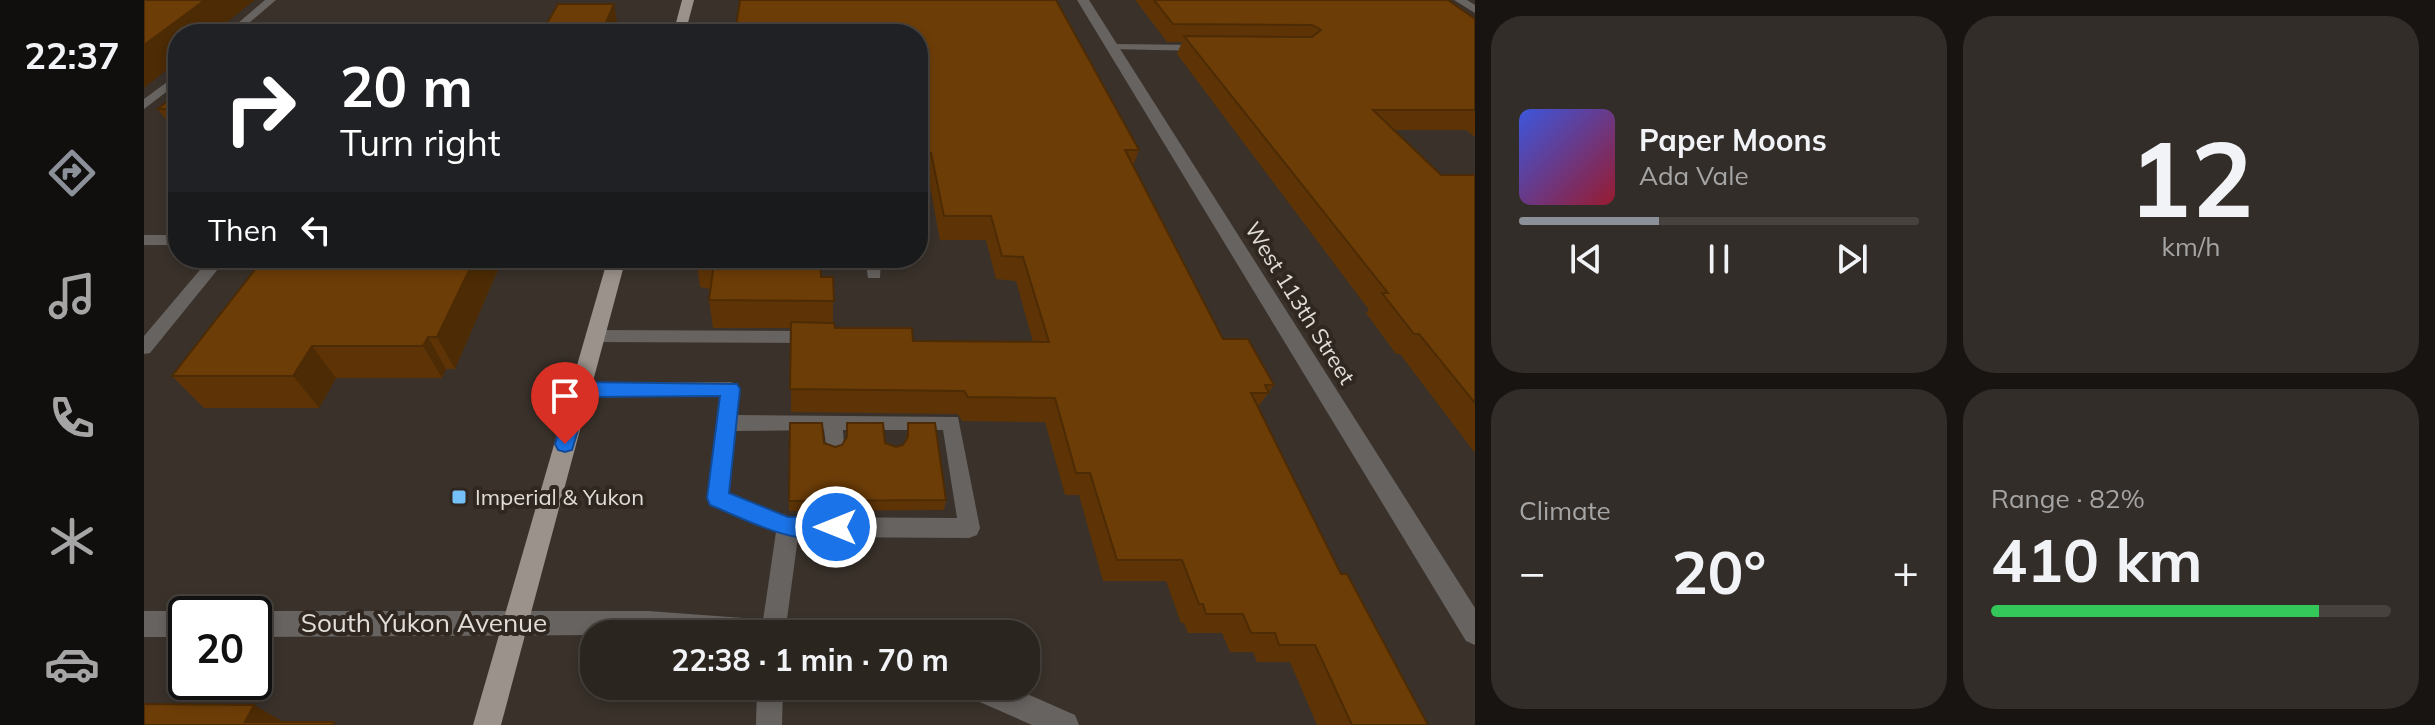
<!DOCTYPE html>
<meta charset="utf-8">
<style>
:root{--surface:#2b2520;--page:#332d29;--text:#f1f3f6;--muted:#a6a5a5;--line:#47423e;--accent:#8c9099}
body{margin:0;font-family:Mulish,sans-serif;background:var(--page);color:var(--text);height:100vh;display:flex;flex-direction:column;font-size:30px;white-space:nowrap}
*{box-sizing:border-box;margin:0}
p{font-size:26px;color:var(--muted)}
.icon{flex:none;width:44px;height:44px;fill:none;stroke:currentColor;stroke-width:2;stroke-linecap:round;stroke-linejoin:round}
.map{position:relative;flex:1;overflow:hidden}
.panel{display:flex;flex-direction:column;gap:16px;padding:16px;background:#181412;width:960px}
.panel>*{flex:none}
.banner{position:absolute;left:24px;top:24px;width:760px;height:244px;border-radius:32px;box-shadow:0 4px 12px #0003,0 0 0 2px var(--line);background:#202124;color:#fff;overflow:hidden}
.speed{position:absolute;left:24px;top:596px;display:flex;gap:16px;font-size:40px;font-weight:700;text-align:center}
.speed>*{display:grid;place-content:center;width:104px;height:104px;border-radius:50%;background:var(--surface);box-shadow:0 4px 12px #0003,0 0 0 2px var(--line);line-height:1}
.speed .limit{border:4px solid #111;border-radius:12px;background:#fff;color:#111}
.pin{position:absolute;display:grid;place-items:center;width:68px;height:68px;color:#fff;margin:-82px -34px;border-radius:50% 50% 50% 0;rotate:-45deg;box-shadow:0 0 8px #0007}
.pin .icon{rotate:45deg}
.me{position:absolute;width:88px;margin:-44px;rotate:270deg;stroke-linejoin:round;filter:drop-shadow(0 0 6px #0008)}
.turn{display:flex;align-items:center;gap:28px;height:168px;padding:0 40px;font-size:36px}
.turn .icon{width:104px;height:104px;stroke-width:2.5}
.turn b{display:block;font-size:56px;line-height:68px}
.then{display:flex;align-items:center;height:76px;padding:0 40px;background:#0003;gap:16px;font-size:30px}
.big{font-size:60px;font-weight:700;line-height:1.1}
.panel .tile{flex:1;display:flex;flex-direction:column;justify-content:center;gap:12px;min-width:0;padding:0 28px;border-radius:32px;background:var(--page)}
.panel .dial{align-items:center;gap:0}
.dial b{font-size:104px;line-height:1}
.song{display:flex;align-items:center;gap:24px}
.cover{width:96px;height:96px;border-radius:12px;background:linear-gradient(135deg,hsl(230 70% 55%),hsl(350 70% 35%))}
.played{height:8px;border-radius:4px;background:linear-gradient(90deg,var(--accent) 35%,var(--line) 35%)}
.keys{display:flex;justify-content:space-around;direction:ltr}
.heat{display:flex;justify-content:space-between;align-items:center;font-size:44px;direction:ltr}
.charge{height:12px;border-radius:6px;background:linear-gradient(90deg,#34c759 82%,var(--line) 0)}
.panel .tiles{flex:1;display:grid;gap:16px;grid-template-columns:repeat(2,1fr)}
.trip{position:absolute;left:436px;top:620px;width:460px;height:80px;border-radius:32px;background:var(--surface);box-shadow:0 4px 12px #0003,0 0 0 2px var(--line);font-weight:700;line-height:80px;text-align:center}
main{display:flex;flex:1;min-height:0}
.dock{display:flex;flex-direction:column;width:144px;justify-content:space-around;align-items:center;background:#110f0d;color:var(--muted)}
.dock .icon{width:56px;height:56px}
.dock .active{color:var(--accent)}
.dock b{font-size:36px;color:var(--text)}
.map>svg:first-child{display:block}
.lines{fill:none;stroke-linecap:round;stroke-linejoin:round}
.lane{fill:#676360;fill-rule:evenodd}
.street{fill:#676360;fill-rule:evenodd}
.primary{fill:#9b928b;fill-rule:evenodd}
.wall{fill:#5e3406}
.shaded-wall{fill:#4c2b05}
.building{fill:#6d3d07;stroke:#4c2b05;stroke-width:2}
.route{fill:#1a73e8;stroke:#114b97;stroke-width:2}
.poi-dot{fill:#75c0f6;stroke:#2f2720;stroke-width:3}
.labels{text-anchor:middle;stroke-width:8;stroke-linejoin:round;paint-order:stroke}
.street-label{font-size:22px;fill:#e2ddd8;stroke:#2f2720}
.poi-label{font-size:22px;fill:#e2ddd8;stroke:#2f2720;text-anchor:start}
.near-street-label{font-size:26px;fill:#e2ddd8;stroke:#2f2720}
</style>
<main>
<nav class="dock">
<b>22:37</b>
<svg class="icon active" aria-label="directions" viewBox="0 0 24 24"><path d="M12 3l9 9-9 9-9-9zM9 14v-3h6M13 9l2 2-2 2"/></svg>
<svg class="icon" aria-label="music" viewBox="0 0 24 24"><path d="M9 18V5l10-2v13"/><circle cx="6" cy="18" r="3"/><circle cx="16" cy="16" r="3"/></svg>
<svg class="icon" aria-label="phone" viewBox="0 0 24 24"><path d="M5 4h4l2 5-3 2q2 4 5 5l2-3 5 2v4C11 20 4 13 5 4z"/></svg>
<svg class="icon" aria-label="climate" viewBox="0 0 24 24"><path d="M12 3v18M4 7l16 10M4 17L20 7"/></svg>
<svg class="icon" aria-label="car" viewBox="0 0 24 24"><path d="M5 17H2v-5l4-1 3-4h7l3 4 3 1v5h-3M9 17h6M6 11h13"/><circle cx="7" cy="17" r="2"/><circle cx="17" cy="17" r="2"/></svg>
</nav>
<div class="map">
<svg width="1331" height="725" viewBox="0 0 1331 725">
<rect width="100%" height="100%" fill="#39312a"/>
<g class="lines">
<g class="lane">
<path d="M121,0H132L92,34H81Z"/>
<path d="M969,44L1058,45L1063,48L1058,51L965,49L964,47Z"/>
<path d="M34,74V83L0,109V99Z"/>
<rect x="0" y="235" width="34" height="10"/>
<path d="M66,258H83L6,353L0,354V336Z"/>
<path d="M721,258H737L736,278H724Z"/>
<path d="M451,330L672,331L681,337L672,343L451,342L442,336Z"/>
<path d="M586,382L593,384L595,389L593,415L814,417L836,528L833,535L825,538L654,537L641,634H617L632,532L567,504L563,498L576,396L436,397L429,395L427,390L429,385L436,383ZM680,430L683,452L690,454L697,452L700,446L699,430H799L813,518L645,517L585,493L591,431Z"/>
<path d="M613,686H639L638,725H612Z"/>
</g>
<g class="street">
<path d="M933,0H945L1331,608V645L1322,641Z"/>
<path d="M1310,0H1323L1331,5V13Z"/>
<path d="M0,611H42L49,614H42V637H0Z"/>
<path d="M110,611H504L641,621L650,625L654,634L110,637V614H103Z"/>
<path d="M818,686H865L931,715L935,725H888L822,696Z"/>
</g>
<g class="primary">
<path d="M538,0H550L541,34H529Z"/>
<path d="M464,258H482L357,725H329Z"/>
</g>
</g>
<g class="wall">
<path d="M596,0H912L995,150L989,166L1079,339H1104L1130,385L1114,407L1197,574H1203L1284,725H1173L1146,662H1113L1109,652H1086L1078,633H1044L1040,623H1037L1022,581H959L935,495H921L901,422L818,421L814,414L647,412V328H569L565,300L566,289L556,287L552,258H676L677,277H689V323H690L691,328H768L769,341L889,342L872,281L852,279L842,240H796L784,176H774V34H591Z"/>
<path d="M992,0H1304L1331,19V137L1322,130H1250L1297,175H1331V453L1256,354H1252L1222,313L1225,310L1033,54L1038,42H1023L992,1Z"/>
<path d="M34,92V137L14,109Z"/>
<path d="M120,258H359L311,369H302L298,378H192L175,408H60L28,376Z"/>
<path d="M703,423L752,447L759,445L762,440L764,423L802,500L800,510L645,511V501L691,447L698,445L702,439Z"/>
</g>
<g class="shaded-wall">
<path d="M61,0H111L68,34H34V61L0,88V45Z"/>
<path d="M470,4L475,34H457Z"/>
<path d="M331,258H359L311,369L293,337Z"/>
<path d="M284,337L302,369L298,378L279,346Z"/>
<path d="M168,346L192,378L175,408L149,376Z"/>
<path d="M110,705L145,725L101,722Z"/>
</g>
<g class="building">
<path d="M0,0H61L0,45Z"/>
<path d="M596,0H912L995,150H981L1079,339H1104L1130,385H1121L1125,393H1107L1197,574H1203L1284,725H1208L1171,645H1135L1131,633H1107L1099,614H1062L1059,604H1055L1038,560H973L946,473H932L911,398L824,397L820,391L646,389L647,322L690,323L691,328H768L769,341L905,342L879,257L858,256L847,216H800L787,153H774V34H591Z"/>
<path d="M1010,0H1304L1331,19V110H1229L1297,175H1331V403L1275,334H1270L1238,293H1244L1040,36L1168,37L1177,30L1168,25L1029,24Z"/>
<path d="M414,4H470L457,34H397Z"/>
<path d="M34,92V109H14Z"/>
<path d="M120,258H331L293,337H284L279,346H168L149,376H28Z"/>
<path d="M552,258H676L677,277H689L690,301L565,300L570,263L552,259Z"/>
<path d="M646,423H678L680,443L691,447L698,445L703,437V423H739L741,443L752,447L759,445L764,437V423H791L802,500L645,501Z"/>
<path d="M0,704L110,705L101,722H190L189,725H0Z"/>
</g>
<path class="route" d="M436,382L593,384L596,389L585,493L644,517H692L699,520L703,527L699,534C655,550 606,521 566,505L563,498L576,396L444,397L428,450L421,452L414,450L411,444L427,390Z"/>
<rect class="poi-dot" x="307" y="489" width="16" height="16" rx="4"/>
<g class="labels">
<g class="street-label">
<text transform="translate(1156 303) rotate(58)" y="8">West 113th Street</text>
</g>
<g class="poi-label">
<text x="331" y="505">Imperial &amp; Yukon</text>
</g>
<g class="near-street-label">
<text x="280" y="632">South Yukon Avenue</text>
</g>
</g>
</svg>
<div class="speed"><div class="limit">20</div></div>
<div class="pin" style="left:421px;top:444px;background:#d93025"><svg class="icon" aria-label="arrive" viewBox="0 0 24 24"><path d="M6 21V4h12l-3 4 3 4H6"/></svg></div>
<svg class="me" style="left:692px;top:527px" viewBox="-20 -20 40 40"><circle r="17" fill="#1a73e8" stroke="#fff" stroke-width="3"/><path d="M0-11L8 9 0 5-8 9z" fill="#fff"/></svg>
<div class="trip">22:38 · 1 min · 70 m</div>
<div class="banner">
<div class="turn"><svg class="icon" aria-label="right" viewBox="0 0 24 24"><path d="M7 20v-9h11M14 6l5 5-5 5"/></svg><div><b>20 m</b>Turn right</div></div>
<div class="then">Then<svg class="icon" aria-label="left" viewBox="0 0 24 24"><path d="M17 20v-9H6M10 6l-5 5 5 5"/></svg></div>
</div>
</div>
<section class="panel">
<div class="tiles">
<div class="tile">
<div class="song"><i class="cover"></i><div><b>Paper Moons</b><p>Ada Vale</p></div></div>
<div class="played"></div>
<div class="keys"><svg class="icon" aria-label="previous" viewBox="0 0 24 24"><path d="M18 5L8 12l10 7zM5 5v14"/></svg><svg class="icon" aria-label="pause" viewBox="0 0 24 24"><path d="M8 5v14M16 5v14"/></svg><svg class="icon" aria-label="next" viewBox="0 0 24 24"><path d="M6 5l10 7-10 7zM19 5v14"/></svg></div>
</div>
<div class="tile dial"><b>12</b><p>km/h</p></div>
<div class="tile"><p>Climate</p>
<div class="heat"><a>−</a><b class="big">20°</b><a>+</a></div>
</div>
<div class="tile"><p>Range · 82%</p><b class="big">410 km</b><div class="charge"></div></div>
</div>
</section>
</main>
